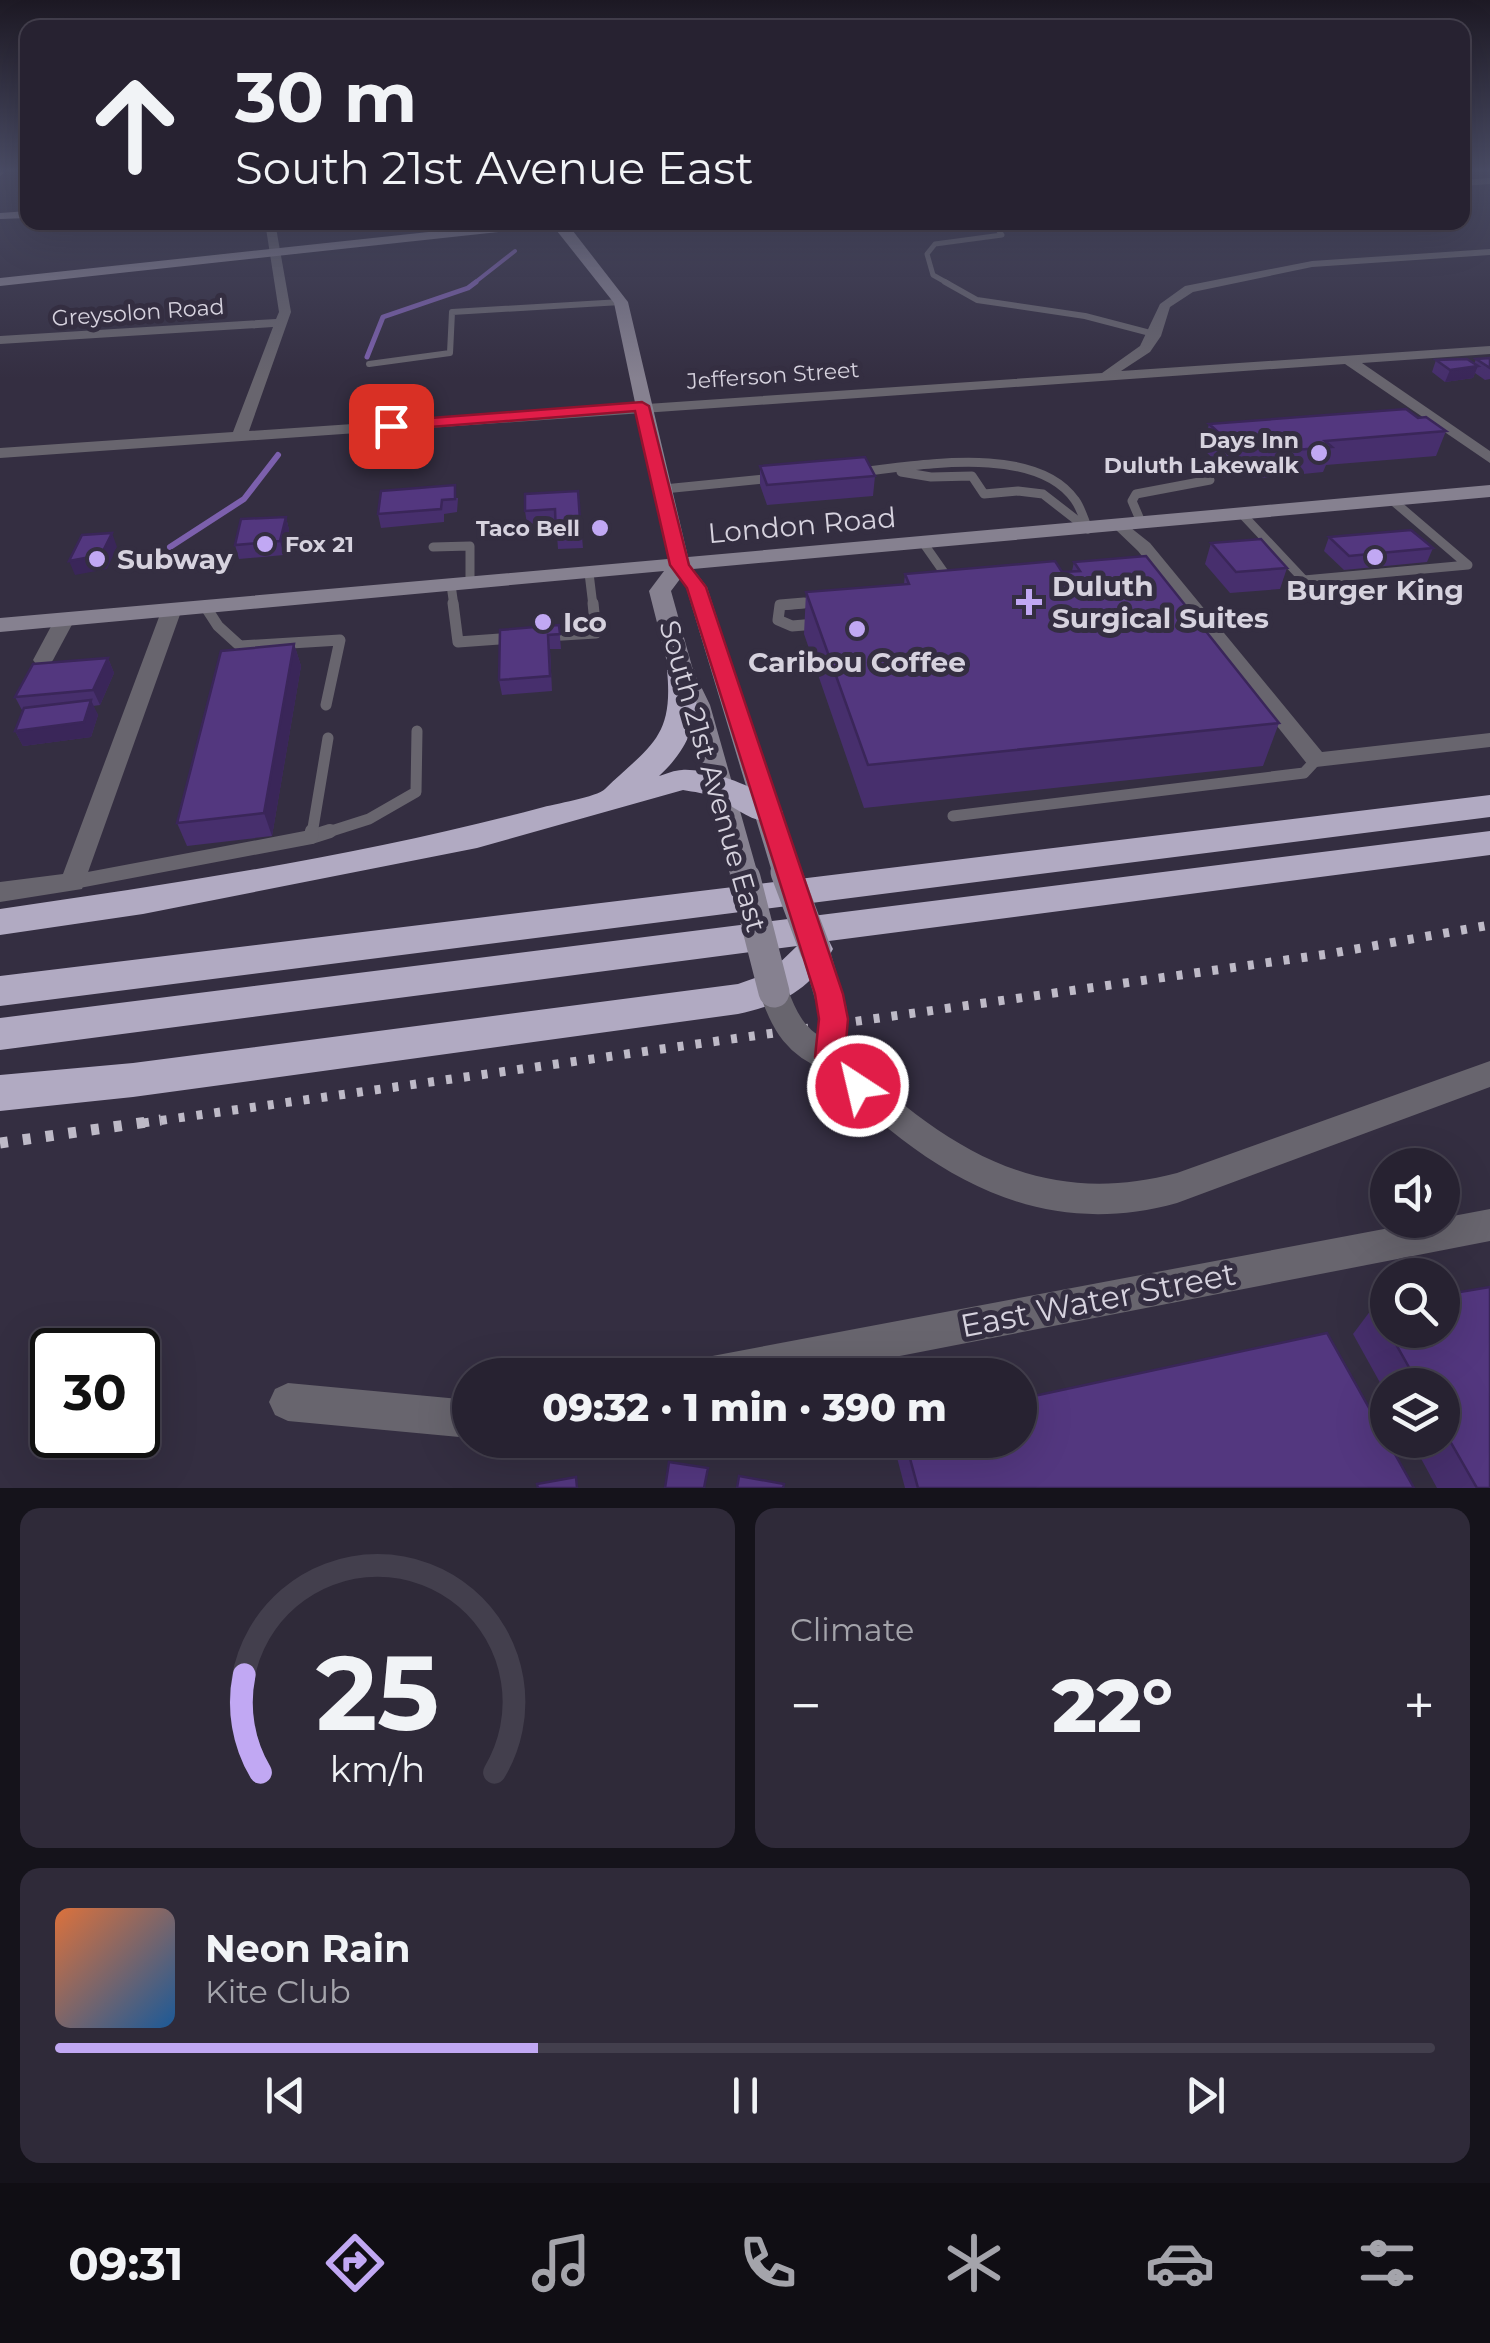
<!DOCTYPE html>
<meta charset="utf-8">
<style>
:root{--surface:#272231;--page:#2f2a39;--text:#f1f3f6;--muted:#a4a4ab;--line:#433f4d;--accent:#c1a8f3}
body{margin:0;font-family:Montserrat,sans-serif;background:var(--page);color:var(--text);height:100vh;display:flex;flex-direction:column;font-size:38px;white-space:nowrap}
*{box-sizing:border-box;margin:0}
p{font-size:32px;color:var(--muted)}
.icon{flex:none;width:55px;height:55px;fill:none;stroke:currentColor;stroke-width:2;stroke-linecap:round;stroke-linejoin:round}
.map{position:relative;height:1488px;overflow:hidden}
.panel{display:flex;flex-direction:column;gap:20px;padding:20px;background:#15131b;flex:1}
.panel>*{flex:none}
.guide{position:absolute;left:20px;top:20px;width:1450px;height:210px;border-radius:20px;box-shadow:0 10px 40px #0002,0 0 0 2px var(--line);background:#272231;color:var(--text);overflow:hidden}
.buttons{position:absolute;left:1370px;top:1148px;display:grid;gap:20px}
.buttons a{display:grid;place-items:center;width:90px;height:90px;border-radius:50%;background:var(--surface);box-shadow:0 10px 40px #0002,0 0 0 2px var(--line);font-size:50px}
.speed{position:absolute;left:30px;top:1328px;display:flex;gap:20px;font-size:50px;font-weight:700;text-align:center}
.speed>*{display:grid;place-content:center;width:130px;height:130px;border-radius:50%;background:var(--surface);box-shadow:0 10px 40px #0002,0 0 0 2px var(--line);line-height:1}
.speed .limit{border:5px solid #111;border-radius:15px;background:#fff;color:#111}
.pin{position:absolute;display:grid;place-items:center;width:85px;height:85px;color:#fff;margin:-42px;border-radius:20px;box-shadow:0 5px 15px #0006}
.me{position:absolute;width:110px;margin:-55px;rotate:325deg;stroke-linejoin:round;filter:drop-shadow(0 0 8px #0008)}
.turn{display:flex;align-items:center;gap:35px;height:210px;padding:0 50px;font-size:45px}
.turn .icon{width:130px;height:130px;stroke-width:2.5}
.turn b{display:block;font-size:70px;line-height:85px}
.big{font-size:75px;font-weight:800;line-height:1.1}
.panel .tile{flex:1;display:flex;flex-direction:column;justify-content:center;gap:15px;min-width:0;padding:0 35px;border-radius:20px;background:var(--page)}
.panel .dial{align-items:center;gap:0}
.dial svg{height:260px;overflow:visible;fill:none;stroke:var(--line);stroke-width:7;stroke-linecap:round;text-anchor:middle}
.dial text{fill:var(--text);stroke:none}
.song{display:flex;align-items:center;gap:30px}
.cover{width:120px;height:120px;border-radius:15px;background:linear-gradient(135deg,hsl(20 70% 55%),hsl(210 70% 35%))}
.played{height:10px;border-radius:5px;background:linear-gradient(90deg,var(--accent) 35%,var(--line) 35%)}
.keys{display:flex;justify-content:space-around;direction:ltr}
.heat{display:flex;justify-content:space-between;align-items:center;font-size:55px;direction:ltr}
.panel .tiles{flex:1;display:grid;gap:20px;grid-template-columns:1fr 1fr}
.tile:last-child{grid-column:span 2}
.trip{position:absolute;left:452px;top:1358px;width:585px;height:100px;border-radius:50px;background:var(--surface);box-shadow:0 10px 40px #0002,0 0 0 2px var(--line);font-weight:800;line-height:100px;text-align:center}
.tab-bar{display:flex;height:160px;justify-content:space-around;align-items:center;background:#100e14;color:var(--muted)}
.tab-bar .icon{width:70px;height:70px}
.tab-bar .active{color:var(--accent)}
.tab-bar b{font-size:45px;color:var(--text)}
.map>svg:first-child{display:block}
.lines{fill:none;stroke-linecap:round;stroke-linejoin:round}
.stream-far2{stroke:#7c60ad;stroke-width:4}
.stream-far1{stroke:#7c60ad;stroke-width:5}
.stream{stroke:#7c60ad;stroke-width:6}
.lane-far4{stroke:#68656e;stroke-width:5}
.lane-far3{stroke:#68656e;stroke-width:6}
.lane-far2{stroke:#68656e;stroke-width:9}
.lane-far1{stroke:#68656e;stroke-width:11}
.lane{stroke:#68656e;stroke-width:14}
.street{fill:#68656e;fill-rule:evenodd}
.secondary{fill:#868190;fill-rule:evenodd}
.highway{fill:#b1aac2;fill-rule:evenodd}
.rail-far1{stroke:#bebac7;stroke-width:9;stroke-dasharray:6 12;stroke-linecap:butt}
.rail{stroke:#bebac7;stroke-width:11;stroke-dasharray:8 15;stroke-linecap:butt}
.street-bridge{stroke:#68656e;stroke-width:28}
.secondary-bridge{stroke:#868190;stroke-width:31}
.wall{fill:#472f6d}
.shaded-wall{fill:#3a2659}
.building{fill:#53377f;stroke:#3a2659;stroke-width:2.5}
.route{fill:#e11d48;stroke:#92132f;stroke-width:2.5}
.poi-dot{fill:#c1a8f3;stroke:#342e41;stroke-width:4}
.labels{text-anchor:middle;stroke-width:10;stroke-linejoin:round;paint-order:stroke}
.far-street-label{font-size:22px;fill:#d6d2de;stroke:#342e41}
.far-poi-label{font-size:22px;font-weight:bold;fill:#d6d2de;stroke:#342e41;text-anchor:end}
.street-label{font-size:28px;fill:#d6d2de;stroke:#342e41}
.poi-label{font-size:28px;font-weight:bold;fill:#d6d2de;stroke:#342e41;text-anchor:start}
.near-street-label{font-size:32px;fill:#d6d2de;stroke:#342e41}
</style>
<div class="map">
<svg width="1490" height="1488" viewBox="0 0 1490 1488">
<rect width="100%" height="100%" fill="#342e41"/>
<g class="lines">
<path class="stream-far2" d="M473,284L515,251"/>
<path class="stream-far1" d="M367,357L383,317L468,288L476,282"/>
<path class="stream" d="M170,547L244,499L278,455"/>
<path class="lane-far4" d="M949,284L933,275L927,254L935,244L1002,235L996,227L999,222"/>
<g class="lane-far3">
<path d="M945,282L977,300L1085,316L1154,334"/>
<path d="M369,364L450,353L452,312L621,302"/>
</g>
<g class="lane-far2">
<path d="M858,472C917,466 1035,443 1075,500C1081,508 1084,520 1088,529"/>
<path d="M901,472L931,477L972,476L984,494L1018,491L1043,494L1088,529"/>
<path d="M664,489L774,478"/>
<path d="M1241,513L1304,580L1468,565L1392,500"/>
<path d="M1141,522L1132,501L1136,494L1210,480"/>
<path d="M924,544L950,581"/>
<path d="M433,547L470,546V584"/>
<path d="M589,573L593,606"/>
<path d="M451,585L454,606"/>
<path d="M780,606L817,602"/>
</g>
<g class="lane-far1">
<path d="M453,603L458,642L513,638"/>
<path d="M804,603L780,605L778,620L792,626L816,624"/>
<path d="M205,606L218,626L240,646L340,640L326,705"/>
<path d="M546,636L596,633L593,603"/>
<path d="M953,816L1304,773L1316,760"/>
<path d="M312,834L328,738"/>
<path d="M322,834L369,819L416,792L417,731"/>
</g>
<g class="lane">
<path d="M311,837L330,831"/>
<path d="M73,882L311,837L312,831"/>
</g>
<g class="street">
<path d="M1490,178V184L1462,186V180Z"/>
<path d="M265,222H275L291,312L249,431L1102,373L1140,346L1160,304L1185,286L1312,261L1490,249V255L1312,267L1193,292L1170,307L1161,336L1150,352L1121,371L1490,346V354L1362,363L1490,451V463L1345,364L0,458V448L233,432L273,327L0,344V336L276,319L279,312Z"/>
<path d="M1121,520L1150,543L1322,752L1490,733V747L1316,767L1308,765L1138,551L1115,529V521Z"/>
<path d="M172,603L182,609L82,889L0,902V882L63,874L162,609Z"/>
<path d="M65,613L75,619L53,660L50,664H36L33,660L55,619Z"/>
<path d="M830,1044L840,1048C939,1143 1034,1211 1177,1173L1490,1061V1087L1177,1203C1029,1244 919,1166 820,1066L815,1057L820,1048Z"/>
<path d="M1490,1209V1241L802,1375H689L694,1362L707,1357Z"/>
<path d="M288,1383L470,1400V1438L288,1421L275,1415L269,1402L275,1389Z"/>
</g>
<g class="secondary">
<path d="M0,171H6L0,176Z"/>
<path d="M28,211V218L0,219V213Z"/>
<path d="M522,222H566L628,302L688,557L1490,485V497L693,569L707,587L800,872L796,879L786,882L776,879L772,872L686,587L680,579L671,591L693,670L710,705L759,878L755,885L745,888L735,885L731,878L686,705L669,670L649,591L664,571L0,632V618L668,559L614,303L553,226L0,286V278Z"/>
</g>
<g class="highway">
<path d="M681,662L695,670C701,714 692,746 659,776C666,774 675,770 682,770C709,768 769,790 783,812L778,820C755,827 737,807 716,798C706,793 694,792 683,790L477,848L143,914L0,935V909C180,883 364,855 540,808C554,804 597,797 605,789C649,746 674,739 667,670Z"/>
<path d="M1490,795V817L0,1006V976Z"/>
<path d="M1490,831V855L829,941L833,949C812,989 781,1005 738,1014L133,1097L0,1111V1075L133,1063L738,984L769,973L797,946L0,1050V1018Z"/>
</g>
<path class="rail-far1" d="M143,1123L1328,954L1490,925"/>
<path class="rail" d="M0,1143L161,1120"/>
<path class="street-bridge" d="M774,992C785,1024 798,1045 830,1057L833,1011L815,949"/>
<g class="secondary-bridge">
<path d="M786,872L815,949"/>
<path d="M745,878L774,992"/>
</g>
</g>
<g class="wall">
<path d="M1490,358V379L1485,380L1475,373L1473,378L1445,382L1432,372L1436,360L1474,364L1476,359Z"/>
<path d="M1418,418L1446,431L1436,456L1326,465L1323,472L1261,478L1254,471L1228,473L1203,449L1209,424Z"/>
<path d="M760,466L875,476L873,496L767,505L760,485Z"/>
<path d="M381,491L458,498L457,512L444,514V522L381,528L378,514Z"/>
<path d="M578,491L583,548L558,549L556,522L527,524L525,511Z"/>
<path d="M286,517L289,530L284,555L239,559L235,545Z"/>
<path d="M1329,537L1433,548L1427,562L1344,570L1324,551Z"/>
<path d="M1211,543L1287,568L1280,589L1230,593L1205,564Z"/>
<path d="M1074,562L1279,723L1263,766L864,808L804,634L806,592L904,584L905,574L1072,571Z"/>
<path d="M559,625L561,649H550L552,691L502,695L499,680Z"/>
<path d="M294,644L301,666L272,836L187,846L177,823Z"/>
<path d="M108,658L114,673L100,705L93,706L98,715L91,737L23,746L15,731L23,712L15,697Z"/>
<path d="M1490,1287V1488H1437L1411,1440H1442V1385H1388V1397L1353,1334L1374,1306L1388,1304V1330H1442V1295Z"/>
<path d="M898,1440H905L1414,1488H905L895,1450Z"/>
</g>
<g class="shaded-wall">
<path d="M1478,366L1473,378L1445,382L1450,370Z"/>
<path d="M286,517L289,530L284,555L280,541Z"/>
<path d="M112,533L117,547L107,569L75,575L69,561Z"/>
<path d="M294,644L301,666L272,836L264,813Z"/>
<path d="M108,658L114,673L100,705L93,690Z"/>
<path d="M91,700L98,715L91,737L23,746L15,731Z"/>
</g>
<g class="building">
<path d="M1490,358V368L1476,359Z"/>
<path d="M1467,359L1478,366L1450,370L1436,360Z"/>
<path d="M1406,409L1418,418L1426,417L1446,431L1325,441L1332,447L1269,452L1261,445L1235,447L1209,424Z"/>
<path d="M865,457L875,476L767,485L760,466Z"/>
<path d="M455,485V499L442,500L441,509L378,514L381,491Z"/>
<path d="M578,491L581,534L556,536L555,509L525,511V494Z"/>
<path d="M286,517L280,541L235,545L241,519Z"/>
<path d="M1411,530L1433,548L1349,556L1329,537Z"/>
<path d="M112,533L101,555L69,561L82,535Z"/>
<path d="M1261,539L1287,568L1236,572L1211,543Z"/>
<path d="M1146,556L1279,723L868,765L806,592L909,584L905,574L1055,561L1062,572L1080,571L1074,562Z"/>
<path d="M559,625L560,634L548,635L550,676L499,680L500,630Z"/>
<path d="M294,644L264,813L177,823L221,651Z"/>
<path d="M108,658L93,690L15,697L33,664Z"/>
<path d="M91,700L84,722L15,731L24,708Z"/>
<path d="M1490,1287V1488H1477L1442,1427V1385H1419L1388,1330H1442V1295Z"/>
<path d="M1388,1304V1330L1374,1306Z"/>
<path d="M1327,1333L1414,1488H918L905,1440H1020V1399Z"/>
<path d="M669,1462L708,1468L704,1488H665Z"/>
<path d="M739,1476L784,1484L783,1488H737Z"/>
<path d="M576,1477L577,1488H538L537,1484Z"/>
</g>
<linearGradient id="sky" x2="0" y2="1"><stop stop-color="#1d1924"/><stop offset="0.45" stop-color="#4a4c65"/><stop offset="1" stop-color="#4a4c65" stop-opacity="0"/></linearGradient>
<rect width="1490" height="379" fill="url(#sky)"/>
<path class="route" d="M642,402L649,406L689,565L706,587L843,994L848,1019L845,1053L874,1086L869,1095C847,1103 825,1076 815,1057L819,1019L815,994L687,588L670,565L635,411L391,430L383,426L391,421Z"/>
<g class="poi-dot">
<circle cx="1319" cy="453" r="10"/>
<circle cx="600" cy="528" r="10"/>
<circle cx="265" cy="544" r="10"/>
<circle cx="1375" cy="557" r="10"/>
<circle cx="97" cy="559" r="10"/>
<path d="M1024 587h10v10h10v10h-10v10h-10v-10h-10v-10h10z"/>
<circle cx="543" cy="622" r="10"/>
<circle cx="857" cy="629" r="10"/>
</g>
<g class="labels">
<g class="far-street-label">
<text transform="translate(138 312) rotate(-4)" y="8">Greysolon Road</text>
<text transform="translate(773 375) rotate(-4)" y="8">Jefferson Street</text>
</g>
<g class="far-poi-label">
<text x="1299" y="448">Days Inn<tspan x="1299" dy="25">Duluth Lakewalk</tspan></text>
<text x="580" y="536">Taco Bell</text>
<text x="285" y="552" text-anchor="start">Fox 21</text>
</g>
<g class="street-label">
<text transform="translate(802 525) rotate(-5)" y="10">London Road</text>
<text transform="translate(713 776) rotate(74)" y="10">South 21st Avenue East</text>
</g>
<g class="poi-label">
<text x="117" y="569">Subway</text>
<text x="1052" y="596">Duluth<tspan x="1052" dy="32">Surgical Suites</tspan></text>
<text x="1375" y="600" text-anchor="middle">Burger King</text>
<text x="563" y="632">Ico</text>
<text x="857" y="672" text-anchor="middle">Caribou Coffee</text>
</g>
<g class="near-street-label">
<text transform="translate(1098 1300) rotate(-11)" y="11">East Water Street</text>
</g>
</g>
</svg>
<div class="buttons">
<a><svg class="icon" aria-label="sound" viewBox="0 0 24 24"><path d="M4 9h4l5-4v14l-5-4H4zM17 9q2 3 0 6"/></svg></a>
<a><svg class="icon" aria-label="search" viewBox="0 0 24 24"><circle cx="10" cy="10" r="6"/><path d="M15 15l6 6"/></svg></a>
<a><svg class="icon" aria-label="layers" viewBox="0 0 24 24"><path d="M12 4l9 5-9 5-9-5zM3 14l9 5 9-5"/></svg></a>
</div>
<div class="speed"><div class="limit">30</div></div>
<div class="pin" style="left:391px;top:426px;background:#d93025"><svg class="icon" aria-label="arrive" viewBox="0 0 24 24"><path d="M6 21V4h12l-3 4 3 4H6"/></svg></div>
<svg class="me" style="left:858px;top:1086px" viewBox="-20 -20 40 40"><circle r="17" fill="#e11d48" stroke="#fff" stroke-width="3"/><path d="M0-11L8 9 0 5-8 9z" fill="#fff"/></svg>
<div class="trip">09:32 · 1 min · 390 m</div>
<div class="guide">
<div class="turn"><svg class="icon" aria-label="ahead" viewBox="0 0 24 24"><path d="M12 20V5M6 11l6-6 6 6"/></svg><div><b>30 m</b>South 21st Avenue East</div></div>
</div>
</div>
<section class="panel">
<div class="tiles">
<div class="tile dial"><svg viewBox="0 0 100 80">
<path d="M14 69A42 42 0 1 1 86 69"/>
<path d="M14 69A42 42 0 0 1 9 39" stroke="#c1a8f3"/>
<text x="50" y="56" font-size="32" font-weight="700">25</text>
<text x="50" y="72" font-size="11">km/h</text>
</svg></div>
<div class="tile"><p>Climate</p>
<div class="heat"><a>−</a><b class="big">22°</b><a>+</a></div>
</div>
<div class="tile">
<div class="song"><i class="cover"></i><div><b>Neon Rain</b><p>Kite Club</p></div></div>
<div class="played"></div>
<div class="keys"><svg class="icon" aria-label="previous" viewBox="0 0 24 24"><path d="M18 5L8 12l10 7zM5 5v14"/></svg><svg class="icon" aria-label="pause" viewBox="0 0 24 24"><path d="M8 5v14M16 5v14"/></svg><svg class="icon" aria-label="next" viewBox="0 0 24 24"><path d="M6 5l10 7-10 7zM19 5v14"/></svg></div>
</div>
</div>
</section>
<nav class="tab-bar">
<b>09:31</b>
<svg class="icon active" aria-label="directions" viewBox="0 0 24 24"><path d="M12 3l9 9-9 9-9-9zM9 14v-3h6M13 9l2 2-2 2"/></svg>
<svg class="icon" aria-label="music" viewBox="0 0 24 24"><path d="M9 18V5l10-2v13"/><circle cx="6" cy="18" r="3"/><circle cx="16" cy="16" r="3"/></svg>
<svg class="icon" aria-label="phone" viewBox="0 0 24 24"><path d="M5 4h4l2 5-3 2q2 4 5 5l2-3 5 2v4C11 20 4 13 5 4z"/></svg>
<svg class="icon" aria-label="climate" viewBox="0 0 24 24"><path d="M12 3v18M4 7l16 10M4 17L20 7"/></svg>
<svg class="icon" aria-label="car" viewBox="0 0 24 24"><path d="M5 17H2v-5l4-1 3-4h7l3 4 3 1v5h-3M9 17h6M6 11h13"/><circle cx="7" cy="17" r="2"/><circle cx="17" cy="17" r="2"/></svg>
<svg class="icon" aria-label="filters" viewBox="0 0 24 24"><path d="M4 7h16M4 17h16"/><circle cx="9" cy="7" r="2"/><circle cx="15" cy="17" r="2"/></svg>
</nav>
